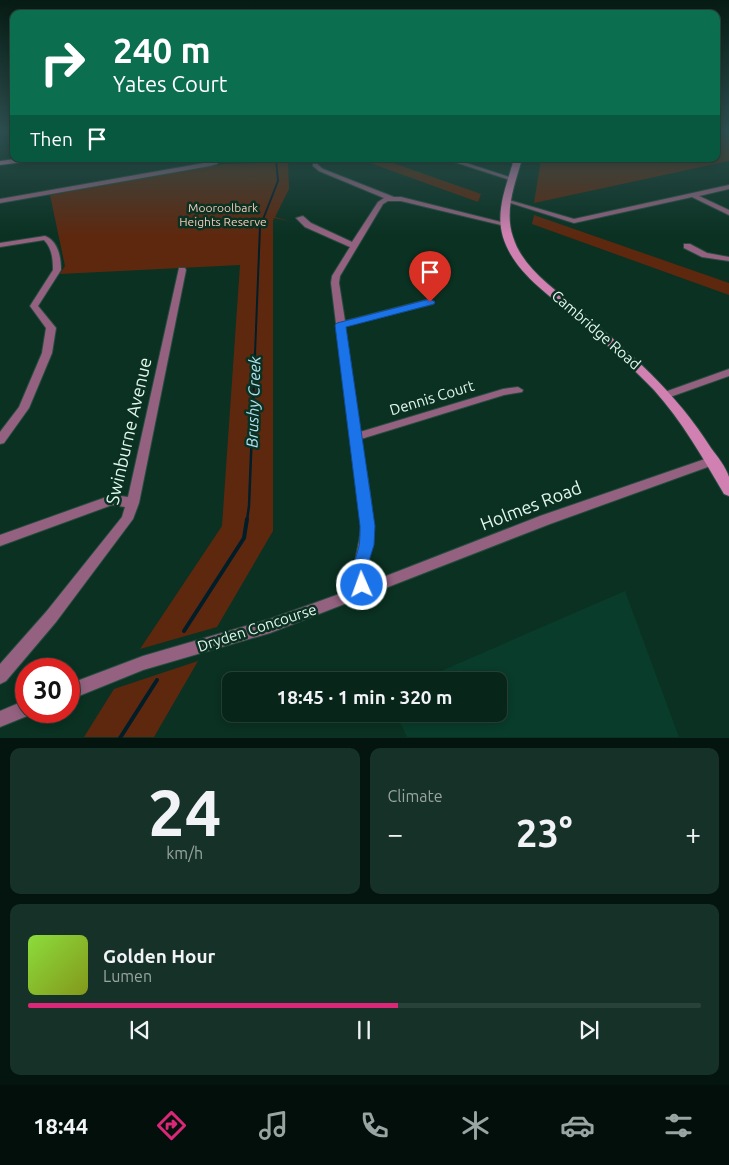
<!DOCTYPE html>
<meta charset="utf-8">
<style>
:root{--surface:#08251a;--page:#163127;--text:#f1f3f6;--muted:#98a5a2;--line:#294239;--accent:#db2777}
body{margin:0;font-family:Ubuntu,sans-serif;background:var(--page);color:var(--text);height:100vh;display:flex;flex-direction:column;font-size:19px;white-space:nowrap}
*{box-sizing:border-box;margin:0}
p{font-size:16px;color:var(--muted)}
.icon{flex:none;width:28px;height:28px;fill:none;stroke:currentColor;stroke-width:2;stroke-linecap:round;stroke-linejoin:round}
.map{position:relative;height:738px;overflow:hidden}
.side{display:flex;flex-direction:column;gap:10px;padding:10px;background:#04140e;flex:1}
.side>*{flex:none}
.top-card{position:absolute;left:10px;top:10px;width:710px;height:152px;border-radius:10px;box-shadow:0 2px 8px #0003,0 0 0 1px var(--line);background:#0b6e4f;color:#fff;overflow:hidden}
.speed{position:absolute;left:15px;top:658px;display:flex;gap:10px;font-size:25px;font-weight:700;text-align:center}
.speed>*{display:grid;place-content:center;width:65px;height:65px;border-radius:50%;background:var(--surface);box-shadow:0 2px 8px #0003,0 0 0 1px var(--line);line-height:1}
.speed .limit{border:8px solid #d22;background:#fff;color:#111}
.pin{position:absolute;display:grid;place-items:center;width:42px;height:42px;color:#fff;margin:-51px -21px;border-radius:50% 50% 50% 0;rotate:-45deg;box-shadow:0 0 5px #0007}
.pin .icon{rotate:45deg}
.me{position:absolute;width:55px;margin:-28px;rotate:358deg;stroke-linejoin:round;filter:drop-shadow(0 0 4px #0008)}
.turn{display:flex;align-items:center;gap:18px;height:105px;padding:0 20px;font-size:22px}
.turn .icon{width:65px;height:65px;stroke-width:2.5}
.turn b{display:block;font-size:35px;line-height:42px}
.then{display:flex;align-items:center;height:48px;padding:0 20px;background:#0003;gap:10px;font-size:19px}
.big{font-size:38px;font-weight:700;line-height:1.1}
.side .tile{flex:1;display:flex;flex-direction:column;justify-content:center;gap:8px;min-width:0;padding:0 18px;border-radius:10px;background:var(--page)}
.side .dial{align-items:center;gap:0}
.dial b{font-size:65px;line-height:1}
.song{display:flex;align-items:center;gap:15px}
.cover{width:60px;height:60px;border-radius:8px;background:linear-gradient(135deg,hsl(90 70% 55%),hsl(70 70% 35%))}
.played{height:5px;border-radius:2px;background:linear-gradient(90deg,var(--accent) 55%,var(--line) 55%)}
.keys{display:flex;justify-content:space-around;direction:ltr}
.heat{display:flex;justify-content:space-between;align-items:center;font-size:28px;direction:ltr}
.side .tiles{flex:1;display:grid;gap:10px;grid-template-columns:1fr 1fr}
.tile:last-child{grid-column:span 2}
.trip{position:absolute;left:222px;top:672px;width:285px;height:50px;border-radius:10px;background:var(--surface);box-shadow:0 2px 8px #0003,0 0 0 1px var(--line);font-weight:700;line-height:50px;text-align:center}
.tab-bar{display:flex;height:80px;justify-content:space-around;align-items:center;background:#030f0a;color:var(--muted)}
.tab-bar .icon{width:35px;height:35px}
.tab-bar .selected{color:var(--accent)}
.tab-bar b{font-size:22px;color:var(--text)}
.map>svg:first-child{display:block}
.built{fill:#093c2a}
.green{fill:#5e280f}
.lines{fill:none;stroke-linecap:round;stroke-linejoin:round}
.stream-far2{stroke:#001d28;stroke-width:2}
.stream-far1{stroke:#001d28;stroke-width:2.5}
.stream{stroke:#001d28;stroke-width:4}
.street-casing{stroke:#284d3e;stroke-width:2}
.secondary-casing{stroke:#284d3e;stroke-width:2}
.street{fill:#946280;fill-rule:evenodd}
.secondary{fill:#d181b1;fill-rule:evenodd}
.route{fill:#1a73e8;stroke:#114b97}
.labels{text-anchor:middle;stroke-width:5;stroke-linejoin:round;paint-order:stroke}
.far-park-label{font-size:12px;fill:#f7cbb9;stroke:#0a3122}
.street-label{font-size:15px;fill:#e3f7ed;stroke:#0a3122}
.water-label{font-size:16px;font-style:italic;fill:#b2e2f5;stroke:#0a3122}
.near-street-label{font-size:18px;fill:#e3f7ed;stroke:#0a3122}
</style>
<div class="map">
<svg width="729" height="738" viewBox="0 0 729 738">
<rect width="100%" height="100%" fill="#0a3122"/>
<path class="built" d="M625,591L679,737H407L396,714H499V681H418Z"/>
<g class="green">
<path d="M716,131H729V161L534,203L541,159H716Z"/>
<path d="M264,159H288L289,189L275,217L290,221L274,218L273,221V531L217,627L140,649L222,526L240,265L60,274L65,266L50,195L224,164L263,163Z"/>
<path d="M359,159H382L481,194L478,202Z"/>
<path d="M534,215L729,283V295L532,224Z"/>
<path d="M198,661L154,737H84L114,689Z"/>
</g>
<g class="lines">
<path class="stream-far2" d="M255,354L260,227L278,181L276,159"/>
<path class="stream-far1" d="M247,520L249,506L255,353"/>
<g class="stream">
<path d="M184,631L244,538L247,519"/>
<path d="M120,738L157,680"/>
</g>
<g class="street-casing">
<g id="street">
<path d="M215,159H221L217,164L210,166L0,203V199L210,162Z"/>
<path d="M445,159H454L515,179L510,180Z"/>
<path d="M313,164H317L323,169L394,197H401L509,224L505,226L401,201H388L383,204L340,276L339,283L345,321L430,299L434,302L433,304L345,326L360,432L503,389L518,387L523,390L522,392L504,395L361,439C365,469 373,499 373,529C374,547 365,564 368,583L540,516L708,458L712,457L716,458L718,461L716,464L550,524L270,633L143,670L69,700V684L143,656L270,619L356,588C350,567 360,547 361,526L331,283L332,276L350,247L305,227L296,218L303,216L311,223L352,242L378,202L384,198L319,171L313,166Z"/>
<path d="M729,185V189L699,196L729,210V215L692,197L574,223L504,201L509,200L574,219Z"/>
<path d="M45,236C58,241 61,257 61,270L38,306L56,328L52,353L29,408L4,443L0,444V432L19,407L42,353L46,328L30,306L53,270C53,259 52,248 44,240L0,247V243Z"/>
<path d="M684,244H690L707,253L729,257V261L702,257L684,248Z"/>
<path d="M179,268H185L186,270L139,503L133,519L56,622L6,681L0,684V664L46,612L122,517L125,507L112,505L0,546V535L112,495L128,497Z"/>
<path d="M729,369V376L670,397L666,398L661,395L662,393Z"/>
<path d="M26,700V711H33L32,714L0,727V711Z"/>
</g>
</g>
<g class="secondary-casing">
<g id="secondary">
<path d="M15,159H36L32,161L0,165V161Z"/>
<path d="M514,159H522C515,184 504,211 513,237C523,269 554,288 578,309C628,351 676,392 711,448C717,456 726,467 729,477C729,482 729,490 729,496L724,494C703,458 682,421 654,390C628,363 599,338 570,313C545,292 513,270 503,237C495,211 507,184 514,159Z"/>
</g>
</g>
<use href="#street" class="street"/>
<use href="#secondary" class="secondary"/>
</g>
<linearGradient id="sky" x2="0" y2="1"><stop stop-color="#061b13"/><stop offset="0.56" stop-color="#2d4e4f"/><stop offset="1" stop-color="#2d4e4f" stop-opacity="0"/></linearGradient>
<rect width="729" height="235" fill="url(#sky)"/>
<path class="route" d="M430,299L435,302L434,304L346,327L375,526L374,545L367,567L370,585L368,590L362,592L356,590C349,574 355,562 359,546C360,540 360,532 360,526L335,325L337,323Z"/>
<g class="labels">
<g class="far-park-label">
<text x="223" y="212">Mooroolbark<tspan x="223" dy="14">Heights Reserve</tspan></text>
</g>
<g class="street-label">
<text transform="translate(596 330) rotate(41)" y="5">Cambridge Road</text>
<text transform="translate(432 398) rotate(-17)" y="5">Dennis Court</text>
<text transform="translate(257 628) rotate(-18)" y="5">Dryden Concourse</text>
</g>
<g class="water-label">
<text transform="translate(253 402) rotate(-88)" y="6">Brushy Creek</text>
</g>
<g class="near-street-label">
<text transform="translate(129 431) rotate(-77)" y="6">Swinburne Avenue</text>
<text transform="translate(531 506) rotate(-21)" y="6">Holmes Road</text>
</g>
</g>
</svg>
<div class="speed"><div class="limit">30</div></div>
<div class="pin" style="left:430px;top:302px;background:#d93025"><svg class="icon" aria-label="arrive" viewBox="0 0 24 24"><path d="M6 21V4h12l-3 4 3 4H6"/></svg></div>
<svg class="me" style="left:362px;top:585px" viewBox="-20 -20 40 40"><circle r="17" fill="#1a73e8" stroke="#fff" stroke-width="3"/><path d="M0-11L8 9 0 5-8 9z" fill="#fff"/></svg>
<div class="trip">18:45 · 1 min · 320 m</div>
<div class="top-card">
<div class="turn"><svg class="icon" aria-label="right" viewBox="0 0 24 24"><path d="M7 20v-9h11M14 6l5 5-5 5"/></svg><div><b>240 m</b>Yates Court</div></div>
<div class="then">Then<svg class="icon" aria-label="arrive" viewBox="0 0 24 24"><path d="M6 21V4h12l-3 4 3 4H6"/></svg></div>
</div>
</div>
<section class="side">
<div class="tiles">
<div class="tile dial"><b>24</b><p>km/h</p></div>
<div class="tile"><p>Climate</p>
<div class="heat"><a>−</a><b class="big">23°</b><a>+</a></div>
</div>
<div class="tile">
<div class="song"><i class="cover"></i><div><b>Golden Hour</b><p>Lumen</p></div></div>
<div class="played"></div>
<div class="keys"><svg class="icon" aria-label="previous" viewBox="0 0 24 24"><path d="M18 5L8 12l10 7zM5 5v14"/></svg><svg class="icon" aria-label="pause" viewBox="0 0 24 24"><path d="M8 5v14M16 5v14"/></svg><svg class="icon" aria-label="next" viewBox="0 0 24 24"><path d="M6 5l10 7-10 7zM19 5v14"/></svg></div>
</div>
</div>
</section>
<nav class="tab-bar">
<b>18:44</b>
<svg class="icon selected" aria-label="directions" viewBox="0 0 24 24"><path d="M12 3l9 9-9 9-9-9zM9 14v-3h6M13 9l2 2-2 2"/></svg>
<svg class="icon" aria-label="music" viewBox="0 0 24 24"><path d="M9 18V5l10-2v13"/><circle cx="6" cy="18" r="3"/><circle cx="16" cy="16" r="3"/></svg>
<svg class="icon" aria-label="phone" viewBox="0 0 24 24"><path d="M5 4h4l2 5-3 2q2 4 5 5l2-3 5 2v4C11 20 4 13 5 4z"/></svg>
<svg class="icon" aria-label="climate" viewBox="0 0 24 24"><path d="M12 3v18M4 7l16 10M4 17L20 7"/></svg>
<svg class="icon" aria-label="car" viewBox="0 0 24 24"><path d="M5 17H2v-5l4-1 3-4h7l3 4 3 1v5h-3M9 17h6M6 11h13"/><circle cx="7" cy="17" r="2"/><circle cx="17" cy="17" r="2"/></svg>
<svg class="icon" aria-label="filters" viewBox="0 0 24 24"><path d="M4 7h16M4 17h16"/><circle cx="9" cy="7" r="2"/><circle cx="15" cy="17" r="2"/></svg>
</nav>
